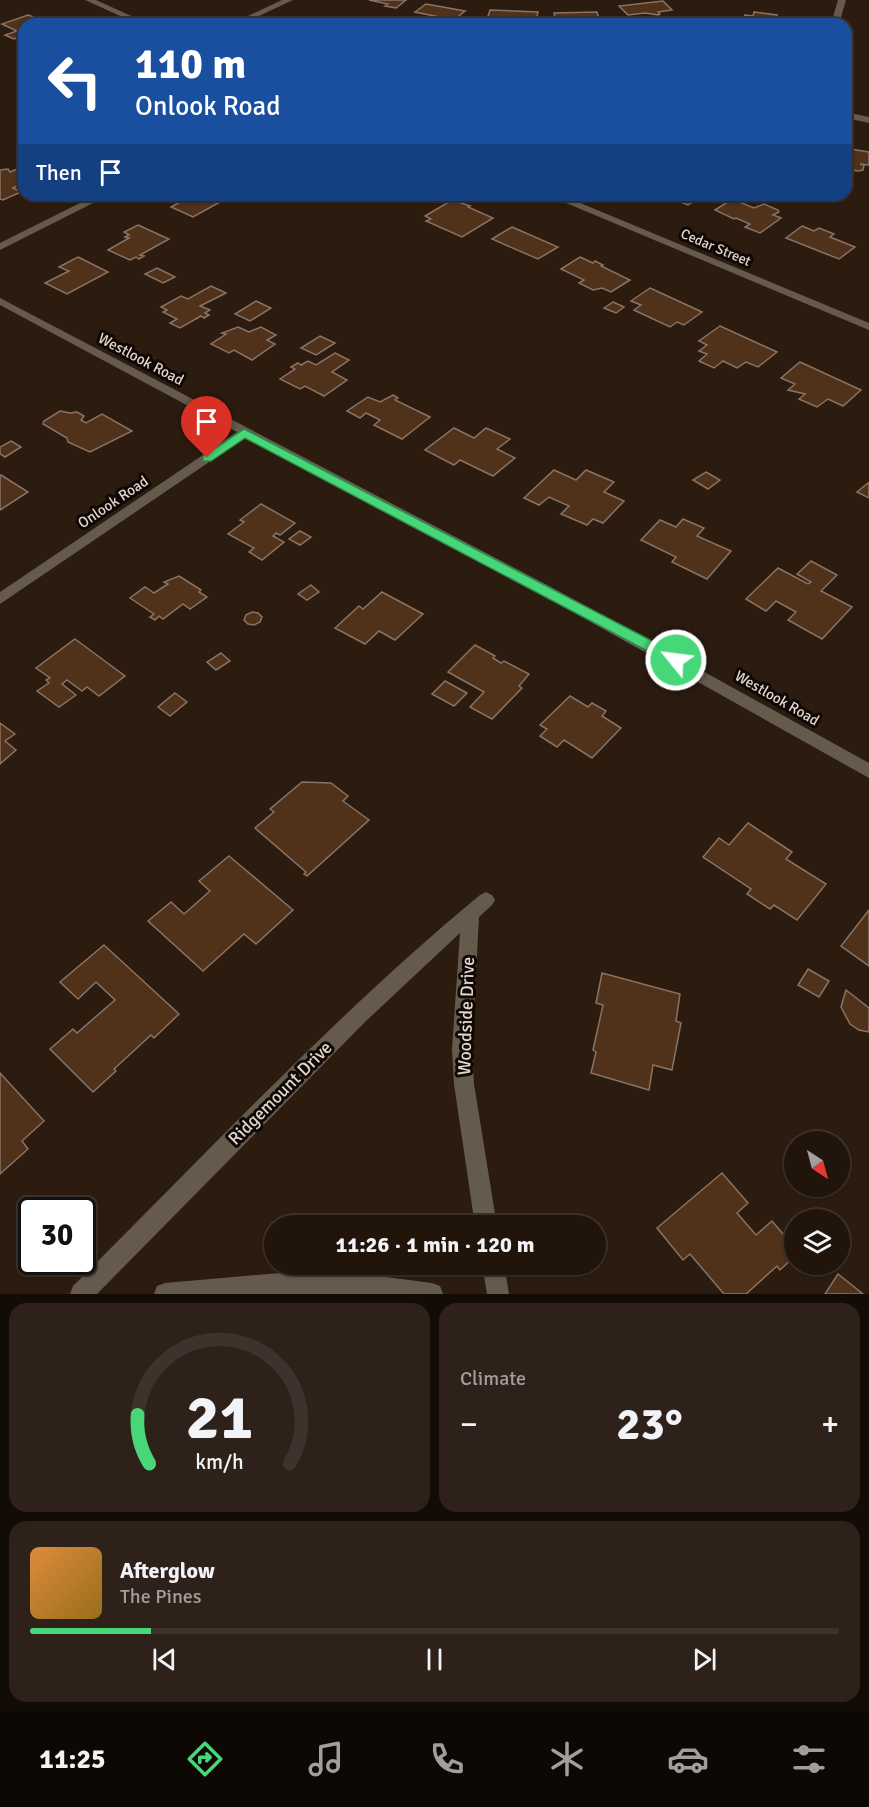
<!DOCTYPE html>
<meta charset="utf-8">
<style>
:root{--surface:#21140b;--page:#2d2119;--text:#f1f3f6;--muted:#a29e9d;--line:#3e332c;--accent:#48d778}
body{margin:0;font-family:Signika,sans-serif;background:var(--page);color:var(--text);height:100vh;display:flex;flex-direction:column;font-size:22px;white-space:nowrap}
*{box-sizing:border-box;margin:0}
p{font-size:20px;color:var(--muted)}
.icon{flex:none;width:33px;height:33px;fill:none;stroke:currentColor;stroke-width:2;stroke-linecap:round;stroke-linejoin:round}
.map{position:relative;height:1294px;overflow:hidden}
.details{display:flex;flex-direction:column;gap:9px;padding:9px;background:#120b06;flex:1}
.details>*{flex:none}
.banner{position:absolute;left:18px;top:18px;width:834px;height:183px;border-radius:18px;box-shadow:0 2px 4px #0004,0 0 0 2px var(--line);background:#1a4fa0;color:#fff;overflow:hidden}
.needle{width:39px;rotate:144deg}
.controls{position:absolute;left:784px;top:1131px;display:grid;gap:12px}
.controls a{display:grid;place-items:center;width:66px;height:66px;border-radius:50%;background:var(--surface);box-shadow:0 2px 4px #0004,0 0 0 2px var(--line);font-size:30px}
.speed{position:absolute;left:18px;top:1197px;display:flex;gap:12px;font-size:30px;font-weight:700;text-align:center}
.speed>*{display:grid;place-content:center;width:78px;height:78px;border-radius:50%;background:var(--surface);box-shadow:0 2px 4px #0004,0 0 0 2px var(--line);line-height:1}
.speed .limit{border:3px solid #111;border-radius:9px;background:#fff;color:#111}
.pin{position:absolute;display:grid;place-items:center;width:51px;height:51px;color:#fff;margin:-62px -26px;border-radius:50% 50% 50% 0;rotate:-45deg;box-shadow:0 0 6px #0007}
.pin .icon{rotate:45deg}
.me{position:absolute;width:66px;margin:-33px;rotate:299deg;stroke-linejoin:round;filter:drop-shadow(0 0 4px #0008)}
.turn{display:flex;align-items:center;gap:21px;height:126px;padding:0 18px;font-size:27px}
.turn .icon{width:78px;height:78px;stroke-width:2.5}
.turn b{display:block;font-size:42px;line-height:51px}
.then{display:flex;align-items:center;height:57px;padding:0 18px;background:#0003;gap:12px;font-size:22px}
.big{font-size:45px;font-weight:800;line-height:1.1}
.details .tile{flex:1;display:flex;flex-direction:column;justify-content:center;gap:9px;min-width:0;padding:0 21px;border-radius:18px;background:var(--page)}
.details .dial{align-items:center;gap:0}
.dial svg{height:156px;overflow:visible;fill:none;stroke:var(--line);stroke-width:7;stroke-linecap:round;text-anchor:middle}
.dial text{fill:var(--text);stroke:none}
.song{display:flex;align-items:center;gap:18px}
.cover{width:72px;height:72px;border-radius:9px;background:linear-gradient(135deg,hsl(30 70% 55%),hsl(40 70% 35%))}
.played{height:6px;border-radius:3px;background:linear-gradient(90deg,var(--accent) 15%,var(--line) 15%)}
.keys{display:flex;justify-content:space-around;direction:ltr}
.heat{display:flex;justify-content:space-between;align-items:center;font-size:33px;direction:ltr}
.details .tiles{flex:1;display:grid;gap:9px;grid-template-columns:1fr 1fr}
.tile:last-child{grid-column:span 2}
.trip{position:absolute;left:264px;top:1215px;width:342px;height:60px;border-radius:30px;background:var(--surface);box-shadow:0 2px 4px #0004,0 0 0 2px var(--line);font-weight:800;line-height:60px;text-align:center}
.tab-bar{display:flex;height:96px;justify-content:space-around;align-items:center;background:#0d0804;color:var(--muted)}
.tab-bar .icon{width:42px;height:42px}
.tab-bar .selected{color:var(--accent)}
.tab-bar b{font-size:27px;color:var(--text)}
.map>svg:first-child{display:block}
.building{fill:#50311a;stroke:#897365;stroke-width:1.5}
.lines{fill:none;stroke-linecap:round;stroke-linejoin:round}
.street{fill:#655b4d;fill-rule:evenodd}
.route{fill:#48d778;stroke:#2f8c4e;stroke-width:1.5}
.labels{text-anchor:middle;stroke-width:6;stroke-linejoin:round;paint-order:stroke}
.far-street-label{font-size:14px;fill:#e2d6ce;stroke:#0e0704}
.street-label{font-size:15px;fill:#e2d6ce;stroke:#0e0704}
.near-street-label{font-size:18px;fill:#e2d6ce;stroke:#0e0704}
</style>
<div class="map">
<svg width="869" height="1294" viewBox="0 0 869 1294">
<rect width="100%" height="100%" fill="#2c1b0f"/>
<g class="building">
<path d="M369,0H406L396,8L385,6L388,4Z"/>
<path d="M663,1L672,10L658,12L660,14L658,15L645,13L628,15L619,6Z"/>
<path d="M426,4L465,11L454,20L415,12Z"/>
<path d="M490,10L538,12L535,24H524L513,23L514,20L487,19Z"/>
<path d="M597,12L600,22H579L580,24L556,22L554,13Z"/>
<path d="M754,12L777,15L774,24H750L751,20L743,19L745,15L753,16Z"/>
<path d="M28,15L41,20L36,22L40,24H24V35L14,39L5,35L17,31L2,24Z"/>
<path d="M846,146L851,147L850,149L869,152V165L860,164L864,165L863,170L858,171L846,169Z"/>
<path d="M22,167L24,182L13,188L21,192L3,200L0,199V170L8,169L10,172Z"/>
<path d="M193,195H224L229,197L193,217L171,207Z"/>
<path d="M664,195H703L688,205Z"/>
<path d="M732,199L754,208L764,204L778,210L779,212L773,215L781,218L760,233L745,227L750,224L736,218L734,219L715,210Z"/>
<path d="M452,200L470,206L468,207L493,218L462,237L426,221L431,219L425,216Z"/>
<path d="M138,225L169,239L140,255L144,256L139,259L136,257L130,260L108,250L129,238L125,237L129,235L124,232Z"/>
<path d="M802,226L814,231L819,228L834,234L830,237L855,247L839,259L786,238Z"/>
<path d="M512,227L558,247L538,259L492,239Z"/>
<path d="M78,257L108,272L67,294L45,283L69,271L59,267Z"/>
<path d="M580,257L593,263L595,261L603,265L601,266L630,280L611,292L602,288L593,290L579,283L584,280L561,269Z"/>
<path d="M157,268L175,277L163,283L145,274Z"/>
<path d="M211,286L226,293L200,306L210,310L205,313L209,315L204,318L201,316L180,328L170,323L177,319L163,312L167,310L161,307L181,296L188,299Z"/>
<path d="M650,288L702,312L684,325L677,322L670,327L634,310L641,305L631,301Z"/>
<path d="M256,301L271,308L250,321L235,314Z"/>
<path d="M613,302L624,307L616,313L604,308Z"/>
<path d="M720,326L777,352L758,367L746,362L737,368L723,361L714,368L699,361L707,354L699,351L707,345L699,341Z"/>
<path d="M238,327L249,332L261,327L276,335L267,340L275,344L252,360L234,350L229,353L211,344L226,334L222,333Z"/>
<path d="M320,336L335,343L316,355L301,348Z"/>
<path d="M335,353L349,360L332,372L347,380L324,396L305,386L300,389L280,379L295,369L291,367L298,363L301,365L308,361L316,365Z"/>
<path d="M800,362L861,390L843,406L828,399L817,407L799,399L805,394L788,390L795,384L781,378Z"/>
<path d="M393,395L398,398L395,400L430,417L402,439L374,425L380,420L366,413L360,418L347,411L368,397L380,402Z"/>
<path d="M60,411L70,413L77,412L84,416L81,420L86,423L102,414L132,431L90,452L68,442L67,438L43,424L44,421Z"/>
<path d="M454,428L474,438L486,428L510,439L497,449L515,458L493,476L460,460L454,465L425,450Z"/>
<path d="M11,441L21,447L5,457L0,454V447Z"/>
<path d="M554,470L576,480L586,470L614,482L604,492L624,501L603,523L593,519L587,525L561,514L569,506L549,497L539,505L524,498Z"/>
<path d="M706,472L720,480L708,489L693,480Z"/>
<path d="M1,475L28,492L0,510V476Z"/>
<path d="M868,483H869V498L857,492Z"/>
<path d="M261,504L295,523L280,535L276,533L273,536L284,542L262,560L249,552L254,548L228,534L244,522L240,520Z"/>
<path d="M683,519L704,528L697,536L731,551L707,579L672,562L676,557L641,540L660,520L676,527Z"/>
<path d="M300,531L311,537L300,545L289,539Z"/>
<path d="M811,561L837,575L821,591L852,607L822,639L788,620L796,612L776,601L766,611L746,599L778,568L808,584L811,582L797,574Z"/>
<path d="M179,576L201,590L199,592L207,597L190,609L183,604L163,619L159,616L155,620L150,617L154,614L130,598L145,587L154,593L168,584L164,582Z"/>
<path d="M311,585L319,592L307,600L298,594Z"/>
<path d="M382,592L423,614L395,640L379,631L365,644L335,628L359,606L363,609Z"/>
<path d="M252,612L258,613L262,617L260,622L254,625L248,624L244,620L246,615Z"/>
<path d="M75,639L125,676L99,696L87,687L82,691L67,680L62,684L76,695L59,707L37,691L49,683L46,680L50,678L36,668Z"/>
<path d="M475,645L495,656L493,658L501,663L504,661L529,674L519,686L522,688L492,719L470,707L484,692L448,672Z"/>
<path d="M221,653L230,661L216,670L207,662Z"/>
<path d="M445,681L467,693L454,706L432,694Z"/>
<path d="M175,693L187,702L170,716L158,707Z"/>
<path d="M570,696L588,707L592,703L606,711L602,716L621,728L592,758L564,740L557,747L540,736L547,729L540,725Z"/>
<path d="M0,723L15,734L5,741L16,750L0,764Z"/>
<path d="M302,782L331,783L348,796L343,801L369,820L307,876L304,874L306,872L255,828L274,812L270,809Z"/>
<path d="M748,823L792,852L786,859L826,884L797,920L774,905L770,909L747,894L751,889L703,857L719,838L729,845Z"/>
<path d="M229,856L293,910L256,944L244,934L203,971L148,921L171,902L184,914L210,891L199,881Z"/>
<path d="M869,910V966L841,946Z"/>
<path d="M104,945L179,1014L154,1038L151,1035L114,1069L116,1071L93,1092L50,1049L73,1029L77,1033L115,1000L96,982L78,999L60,982Z"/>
<path d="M808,969L829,981L819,997L798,985Z"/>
<path d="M602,973L680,994L676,1021L681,1023L672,1070L653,1065L649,1090L591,1073L596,1052L593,1050L603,1005L596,1003Z"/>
<path d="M846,990L869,1008V1032L859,1030L850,1024L841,1007Z"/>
<path d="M0,1073L44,1121L22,1141L28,1149L0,1174Z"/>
<path d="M722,1173L748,1203L737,1213L756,1235L772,1221L795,1248V1256L780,1270L777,1266L746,1294H724L690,1254L683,1260L657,1228Z"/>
<path d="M838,1274L863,1294H825Z"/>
</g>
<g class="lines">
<g class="street">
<path d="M85,0H96L149,24H138Z"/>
<path d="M282,0H293L242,24H231Z"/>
<path d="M838,0H846L839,24H831Z"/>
<path d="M846,112L869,117V123L846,118Z"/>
<path d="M96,195H109L0,250V243Z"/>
<path d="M547,195H561L869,323V330Z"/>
<path d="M0,298L551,587L869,763V778L541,594L246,437L0,604V592L237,432L0,305Z"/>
<path d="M486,892L492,895L495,900L492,905L479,917L472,1049L474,1084L497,1226H475L454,1084L452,1049L460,933L365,1022L97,1294H70L73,1286C205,1155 337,1013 480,895Z"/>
<path d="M482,1264H504L509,1294H487Z"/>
<path d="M341,1271L432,1283L440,1286L443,1294H154L157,1286L165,1283L291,1272Z"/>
</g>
</g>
<path class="route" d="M244,429L681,656L683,660L681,664H672L245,438L211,461H203V456Z"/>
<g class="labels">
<g class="far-street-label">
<text transform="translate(716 247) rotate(23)" y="5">Cedar Street</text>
</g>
<g class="street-label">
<text transform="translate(141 359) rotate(28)" y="5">Westlook Road</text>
<text transform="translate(113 502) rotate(-34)" y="5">Onlook Road</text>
<text transform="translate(777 698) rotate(30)" y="5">Westlook Road</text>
</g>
<g class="near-street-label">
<text transform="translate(466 1016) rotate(-88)" y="6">Woodside Drive</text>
<text transform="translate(280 1093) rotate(-45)" y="6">Ridgemount Drive</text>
</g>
</g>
</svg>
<div class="controls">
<a><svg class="needle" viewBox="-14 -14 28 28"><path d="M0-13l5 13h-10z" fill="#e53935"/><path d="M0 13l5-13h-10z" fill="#a29e9d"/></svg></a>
<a><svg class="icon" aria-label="layers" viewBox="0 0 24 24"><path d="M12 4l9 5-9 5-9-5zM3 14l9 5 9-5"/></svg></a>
</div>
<div class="speed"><div class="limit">30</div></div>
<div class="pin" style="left:207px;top:458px;background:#d93025"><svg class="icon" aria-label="arrive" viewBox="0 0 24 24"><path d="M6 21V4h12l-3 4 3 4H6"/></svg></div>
<svg class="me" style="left:676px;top:660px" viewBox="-20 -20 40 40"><circle r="17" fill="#48d778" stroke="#fff" stroke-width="3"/><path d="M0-11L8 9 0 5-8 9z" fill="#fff"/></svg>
<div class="trip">11:26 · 1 min · 120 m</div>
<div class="banner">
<div class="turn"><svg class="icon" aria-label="left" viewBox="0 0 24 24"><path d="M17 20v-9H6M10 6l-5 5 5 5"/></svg><div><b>110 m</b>Onlook Road</div></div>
<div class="then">Then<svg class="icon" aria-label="arrive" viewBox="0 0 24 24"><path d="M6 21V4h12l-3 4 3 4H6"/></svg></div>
</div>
</div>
<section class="details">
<div class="tiles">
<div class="tile dial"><svg viewBox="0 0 100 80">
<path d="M14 69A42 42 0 1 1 86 69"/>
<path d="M14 69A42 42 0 0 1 8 44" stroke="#48d778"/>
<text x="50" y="56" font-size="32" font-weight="700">21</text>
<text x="50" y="72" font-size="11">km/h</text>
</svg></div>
<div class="tile"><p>Climate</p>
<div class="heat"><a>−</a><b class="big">23°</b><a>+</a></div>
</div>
<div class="tile">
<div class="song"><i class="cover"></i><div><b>Afterglow</b><p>The Pines</p></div></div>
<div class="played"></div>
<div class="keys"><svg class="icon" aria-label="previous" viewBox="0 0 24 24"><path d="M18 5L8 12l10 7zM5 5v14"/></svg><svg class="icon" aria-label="pause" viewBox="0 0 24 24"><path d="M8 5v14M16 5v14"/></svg><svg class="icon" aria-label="next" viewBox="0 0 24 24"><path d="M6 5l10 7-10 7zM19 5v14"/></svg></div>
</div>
</div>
</section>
<nav class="tab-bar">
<b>11:25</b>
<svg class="icon selected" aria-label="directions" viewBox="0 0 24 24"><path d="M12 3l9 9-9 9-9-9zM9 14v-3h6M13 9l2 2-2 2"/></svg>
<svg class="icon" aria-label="music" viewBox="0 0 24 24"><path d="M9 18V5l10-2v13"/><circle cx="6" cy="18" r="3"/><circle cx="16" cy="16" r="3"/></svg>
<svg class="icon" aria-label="phone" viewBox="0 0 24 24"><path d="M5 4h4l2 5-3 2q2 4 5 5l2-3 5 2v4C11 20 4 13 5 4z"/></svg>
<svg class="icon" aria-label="climate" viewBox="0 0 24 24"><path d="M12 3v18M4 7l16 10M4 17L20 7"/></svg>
<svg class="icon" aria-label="car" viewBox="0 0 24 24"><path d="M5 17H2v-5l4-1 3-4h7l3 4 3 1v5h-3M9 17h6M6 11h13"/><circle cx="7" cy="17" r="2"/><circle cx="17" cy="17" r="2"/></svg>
<svg class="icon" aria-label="filters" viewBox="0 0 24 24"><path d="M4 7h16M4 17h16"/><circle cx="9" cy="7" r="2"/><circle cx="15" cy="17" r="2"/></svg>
</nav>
